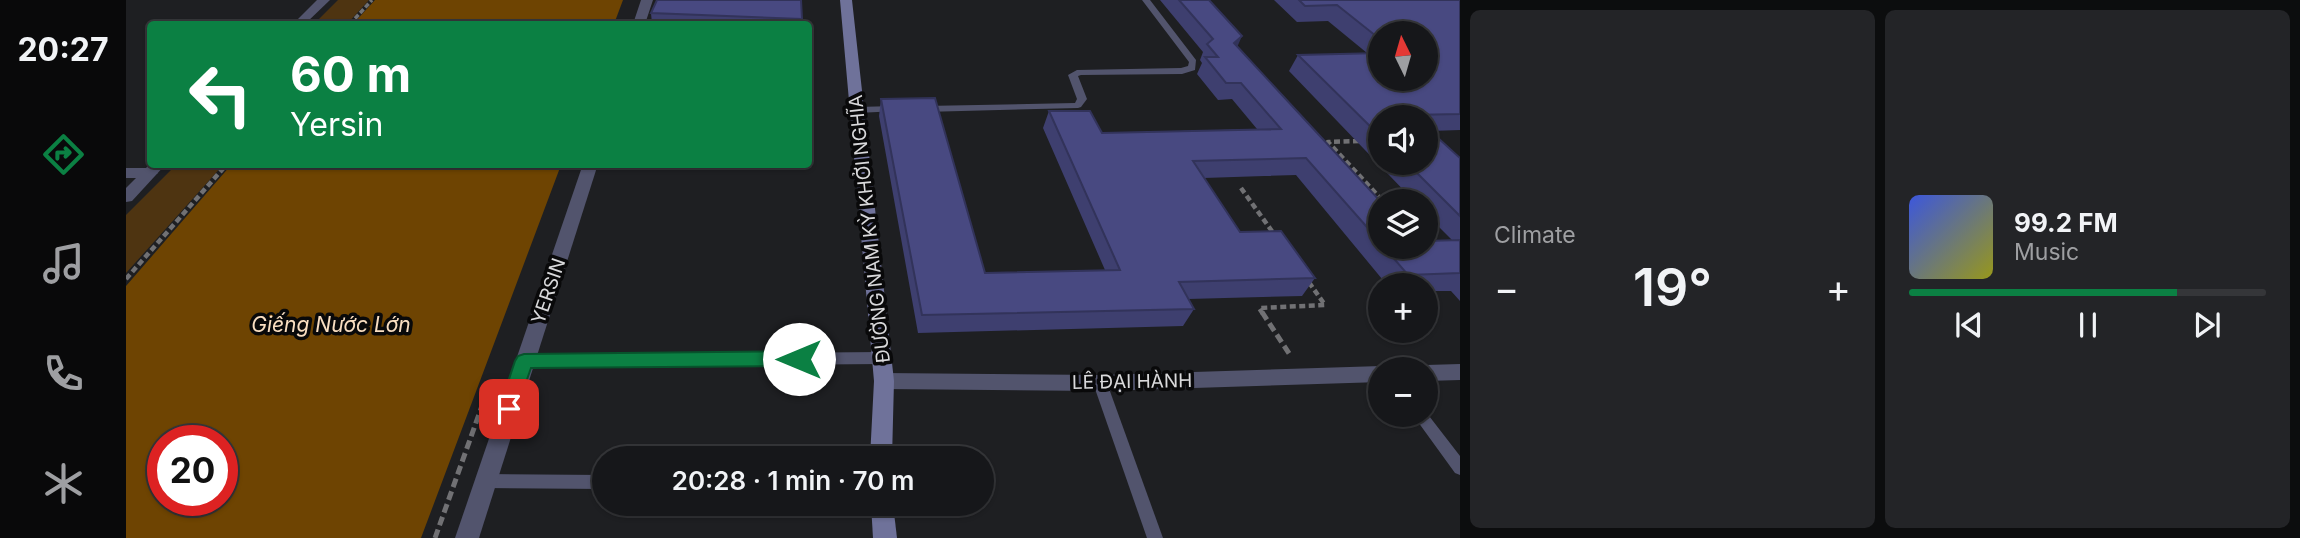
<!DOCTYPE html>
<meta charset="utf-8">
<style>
:root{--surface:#16171a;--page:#232427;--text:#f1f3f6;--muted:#9e9fa2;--line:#353639;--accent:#0b8043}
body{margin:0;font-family:Inter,sans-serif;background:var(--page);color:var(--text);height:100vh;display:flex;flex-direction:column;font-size:26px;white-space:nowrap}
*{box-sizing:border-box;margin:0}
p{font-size:23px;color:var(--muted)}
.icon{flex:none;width:38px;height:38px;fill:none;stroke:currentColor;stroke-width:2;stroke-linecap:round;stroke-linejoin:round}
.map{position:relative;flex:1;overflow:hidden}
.sheet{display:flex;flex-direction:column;gap:10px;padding:10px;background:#0c0d0e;width:840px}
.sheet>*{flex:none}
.guide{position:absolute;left:21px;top:21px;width:665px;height:147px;border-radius:7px;box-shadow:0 2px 5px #0004,0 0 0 2px var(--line);background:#0b8043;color:#fff;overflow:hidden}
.needle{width:46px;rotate:355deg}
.buttons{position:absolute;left:1242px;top:21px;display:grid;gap:14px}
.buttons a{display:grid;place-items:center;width:70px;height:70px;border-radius:50%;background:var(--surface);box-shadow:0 2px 5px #0004,0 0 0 2px var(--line);font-size:35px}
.speed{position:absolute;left:21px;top:425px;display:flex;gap:14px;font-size:35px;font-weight:700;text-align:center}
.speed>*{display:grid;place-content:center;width:91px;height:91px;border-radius:50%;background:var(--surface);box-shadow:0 2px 5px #0004,0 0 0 2px var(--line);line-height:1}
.speed .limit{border:10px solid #d22;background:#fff;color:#111}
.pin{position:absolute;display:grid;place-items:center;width:60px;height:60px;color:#fff;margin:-30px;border-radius:14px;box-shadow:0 4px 10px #0006}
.me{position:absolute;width:77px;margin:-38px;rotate:270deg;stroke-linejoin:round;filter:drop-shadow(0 0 5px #0008)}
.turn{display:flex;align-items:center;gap:24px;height:147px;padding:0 28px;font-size:32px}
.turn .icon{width:91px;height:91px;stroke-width:2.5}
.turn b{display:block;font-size:49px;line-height:60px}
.big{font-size:52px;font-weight:600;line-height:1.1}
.sheet .card{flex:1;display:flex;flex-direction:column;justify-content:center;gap:10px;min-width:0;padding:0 24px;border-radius:10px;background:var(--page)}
.song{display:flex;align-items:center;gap:21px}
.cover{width:84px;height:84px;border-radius:10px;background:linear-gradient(135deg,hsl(230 70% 55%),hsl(60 70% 35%))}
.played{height:7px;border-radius:4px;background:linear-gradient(90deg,var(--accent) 75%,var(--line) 75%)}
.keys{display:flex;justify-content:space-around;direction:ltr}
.heat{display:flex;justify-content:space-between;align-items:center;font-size:38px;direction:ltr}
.sheet .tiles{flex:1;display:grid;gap:10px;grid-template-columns:repeat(2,1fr)}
.trip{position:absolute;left:466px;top:446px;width:402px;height:70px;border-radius:35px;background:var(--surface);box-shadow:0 2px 5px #0004,0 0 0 2px var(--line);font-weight:600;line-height:70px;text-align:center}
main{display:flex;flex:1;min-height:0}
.dock{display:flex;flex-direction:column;width:126px;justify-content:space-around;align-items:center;background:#09090a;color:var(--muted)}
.dock .icon{width:49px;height:49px}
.dock .selected{color:var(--accent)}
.dock b{font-size:32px;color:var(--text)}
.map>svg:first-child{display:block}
.green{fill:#4e3411}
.water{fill:#6e4402;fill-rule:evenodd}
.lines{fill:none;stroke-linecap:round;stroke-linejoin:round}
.path-far2{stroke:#717174;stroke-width:3.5;stroke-dasharray:5 2.5;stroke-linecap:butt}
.path-far1{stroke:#717174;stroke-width:4.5;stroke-dasharray:6 3.5;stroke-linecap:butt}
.path{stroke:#717174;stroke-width:5;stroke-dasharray:9 4.5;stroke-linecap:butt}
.service{fill:#52546d;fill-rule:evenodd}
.minor{fill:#52546d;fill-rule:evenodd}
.tertiary{fill:#52546d;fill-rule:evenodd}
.secondary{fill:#6f729a;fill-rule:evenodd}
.wall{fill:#3e3f6f;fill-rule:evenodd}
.shaded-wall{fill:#32335a}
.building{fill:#484981;stroke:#32335a;stroke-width:2}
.route{fill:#0b8043;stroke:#07532c;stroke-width:2}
.labels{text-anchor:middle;stroke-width:7;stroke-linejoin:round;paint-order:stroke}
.street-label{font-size:19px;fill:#d9d9db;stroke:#09090a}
.water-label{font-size:21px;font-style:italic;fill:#f9dec1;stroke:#09090a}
</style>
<main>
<nav class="dock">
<b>20:27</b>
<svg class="icon selected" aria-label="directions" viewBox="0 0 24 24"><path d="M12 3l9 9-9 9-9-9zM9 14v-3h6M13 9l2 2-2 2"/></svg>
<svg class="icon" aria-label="music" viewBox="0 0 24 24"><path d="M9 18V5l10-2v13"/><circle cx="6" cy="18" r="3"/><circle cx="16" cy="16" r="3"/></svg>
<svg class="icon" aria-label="phone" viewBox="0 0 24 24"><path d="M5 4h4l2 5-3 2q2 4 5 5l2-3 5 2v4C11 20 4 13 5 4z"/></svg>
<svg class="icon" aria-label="climate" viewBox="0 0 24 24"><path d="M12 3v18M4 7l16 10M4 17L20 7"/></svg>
</nav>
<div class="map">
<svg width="1334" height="538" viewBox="0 0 1334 538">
<rect width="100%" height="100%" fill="#1e1f22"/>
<g class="green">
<path d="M212,0H243L221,24H188Z"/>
<path d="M50,165H97L0,273V215Z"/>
</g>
<g class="water">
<path d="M249,0H497L488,24H227Z"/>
<path d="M105,165H435L295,538H0V286ZM37,441H96V500H37Z"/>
</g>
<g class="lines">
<path class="path-far2" d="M224,24L246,0"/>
<g class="path-far1">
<path d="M1233,141L1202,142L1257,201"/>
<path d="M1115,188L1148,234"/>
<path d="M0,279L101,164"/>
<path d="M1137,314L1133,308L1199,305L1182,281"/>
</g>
<g class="path">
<path d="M1136,312L1164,355"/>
<path d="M309,538L357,403"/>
</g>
<g class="service">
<path d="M1016,0H1024L1070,60L1069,70L1056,74L955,75L952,76L961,99L955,107L952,108L798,112L793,109L798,106L949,103L951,99L942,75L951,70L1055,68L1062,66L1063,62Z"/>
<path d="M769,106L774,109L772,111L731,113L726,110L731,107Z"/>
<path d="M756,352L761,354L763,358L761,362L756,364L398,367L393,365L391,361L393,357L398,355Z"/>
<path d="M974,377L979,379L981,383L1037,538H1021L967,383L969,379Z"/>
<path d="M1300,412L1334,456V475L1329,473L1287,415H1300Z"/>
<path d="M359,474L478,475V489L359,488L353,486L351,481L353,476Z"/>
</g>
<path class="minor" d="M0,168H24L32,173L24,178H0Z"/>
<g class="tertiary">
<path d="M191,0H204L179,24H167Z"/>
<path d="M515,0H527L519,24H507Z"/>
<path d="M24,164H40L6,201L0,202V188Z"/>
<path d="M457,164H472L353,538H329Z"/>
<path d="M1334,364V380L1300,381V369H1292L1300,365Z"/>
<path d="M1255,366L1263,369H1255V382L974,391L758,389L751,387L748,381L751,375L758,373L974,375Z"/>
</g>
<g class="secondary">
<path d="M714,0H726L768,381L766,458H744L748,381Z"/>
<path d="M745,504H767L771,538H747Z"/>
</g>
</g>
<g class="wall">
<path d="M1034,0H1083L1111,47L1255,202V247H1300L1326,240L1300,214V201H1288L1163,71L1172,55L1241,53L1202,21L1171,22L1148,0H1334V130L1304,131L1334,158V301L1325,291H1300V285H1261L1170,175L1078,178L1114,232L1189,278L1176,296L1062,299L1068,309L1057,326L792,333L753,116L755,99L859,273L979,270L917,128L923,111L976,133L1131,129L1106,99L1092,100L1071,74L1076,63L1074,60L1077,52ZM1255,33L1300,79H1255ZM1255,117H1300V163H1255Z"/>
<path d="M525,13L676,19V24H526Z"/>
</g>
<path class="shaded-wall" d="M1116,36L1109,52L1108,43Z"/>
<g class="building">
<path d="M531,0H675L676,19L525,13Z"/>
<path d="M1053,0H1083L1116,36L1108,43L1255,202V243L1180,158L1067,161L1114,232L1155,231L1189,278L1053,282L1068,309L796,315L755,99L809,98L859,273L994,270L923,111H964L976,133L1155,129L1115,83H1100L1079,57H1092L1081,44L1087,39Z"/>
<path d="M1173,0H1334V114L1286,115L1289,117H1255V137L1172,55L1255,53V79H1300V33H1255V40L1211,5L1179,6Z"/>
<path d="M1300,127L1334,158V216L1281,163H1300Z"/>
<path d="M1334,240V273L1282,275L1258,247H1300V241Z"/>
</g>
<path class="route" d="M673,351L680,354L682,359L680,364L673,366L405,368L389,414L383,417L376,414L373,409L389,361L392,356L398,354Z"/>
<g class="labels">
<g class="street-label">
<text transform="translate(743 229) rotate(-96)" y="7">ĐƯỜNG NAM KỲ KHỞI NGHĨA</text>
<text transform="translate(422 291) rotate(-71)" y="7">YERSIN</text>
<text transform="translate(1006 381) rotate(-1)" y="7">LÊ ĐẠI HÀNH</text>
</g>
<g class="water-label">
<text x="205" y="332">Giếng Nước Lớn</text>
</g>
</g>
</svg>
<div class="buttons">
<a><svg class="needle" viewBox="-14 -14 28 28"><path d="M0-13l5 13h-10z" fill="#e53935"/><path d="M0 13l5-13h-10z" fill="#9e9fa2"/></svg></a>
<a><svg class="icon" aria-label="sound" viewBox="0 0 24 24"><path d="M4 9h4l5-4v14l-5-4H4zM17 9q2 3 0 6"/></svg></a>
<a><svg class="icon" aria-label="layers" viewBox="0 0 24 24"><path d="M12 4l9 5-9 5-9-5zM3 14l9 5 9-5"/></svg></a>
<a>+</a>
<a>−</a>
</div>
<div class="speed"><div class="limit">20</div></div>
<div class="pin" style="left:383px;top:409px;background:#d93025"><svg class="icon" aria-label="arrive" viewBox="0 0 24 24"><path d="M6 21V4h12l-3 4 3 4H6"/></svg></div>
<svg class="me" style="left:673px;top:359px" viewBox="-20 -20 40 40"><circle r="19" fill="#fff"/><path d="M0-13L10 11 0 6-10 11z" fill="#0b8043"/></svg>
<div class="trip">20:28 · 1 min · 70 m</div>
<div class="guide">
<div class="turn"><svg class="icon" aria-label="left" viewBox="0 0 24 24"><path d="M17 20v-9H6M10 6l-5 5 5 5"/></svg><div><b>60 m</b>Yersin</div></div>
</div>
</div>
<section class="sheet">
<div class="tiles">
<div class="card"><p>Climate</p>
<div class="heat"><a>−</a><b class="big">19°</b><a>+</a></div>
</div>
<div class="card">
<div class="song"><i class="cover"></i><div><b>99.2 FM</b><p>Music</p></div></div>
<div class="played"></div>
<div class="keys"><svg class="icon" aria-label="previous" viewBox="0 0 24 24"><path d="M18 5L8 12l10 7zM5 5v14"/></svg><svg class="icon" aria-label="pause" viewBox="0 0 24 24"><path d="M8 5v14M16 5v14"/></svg><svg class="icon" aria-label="next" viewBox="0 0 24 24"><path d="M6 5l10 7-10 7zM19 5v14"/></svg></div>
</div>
</div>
</section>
</main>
